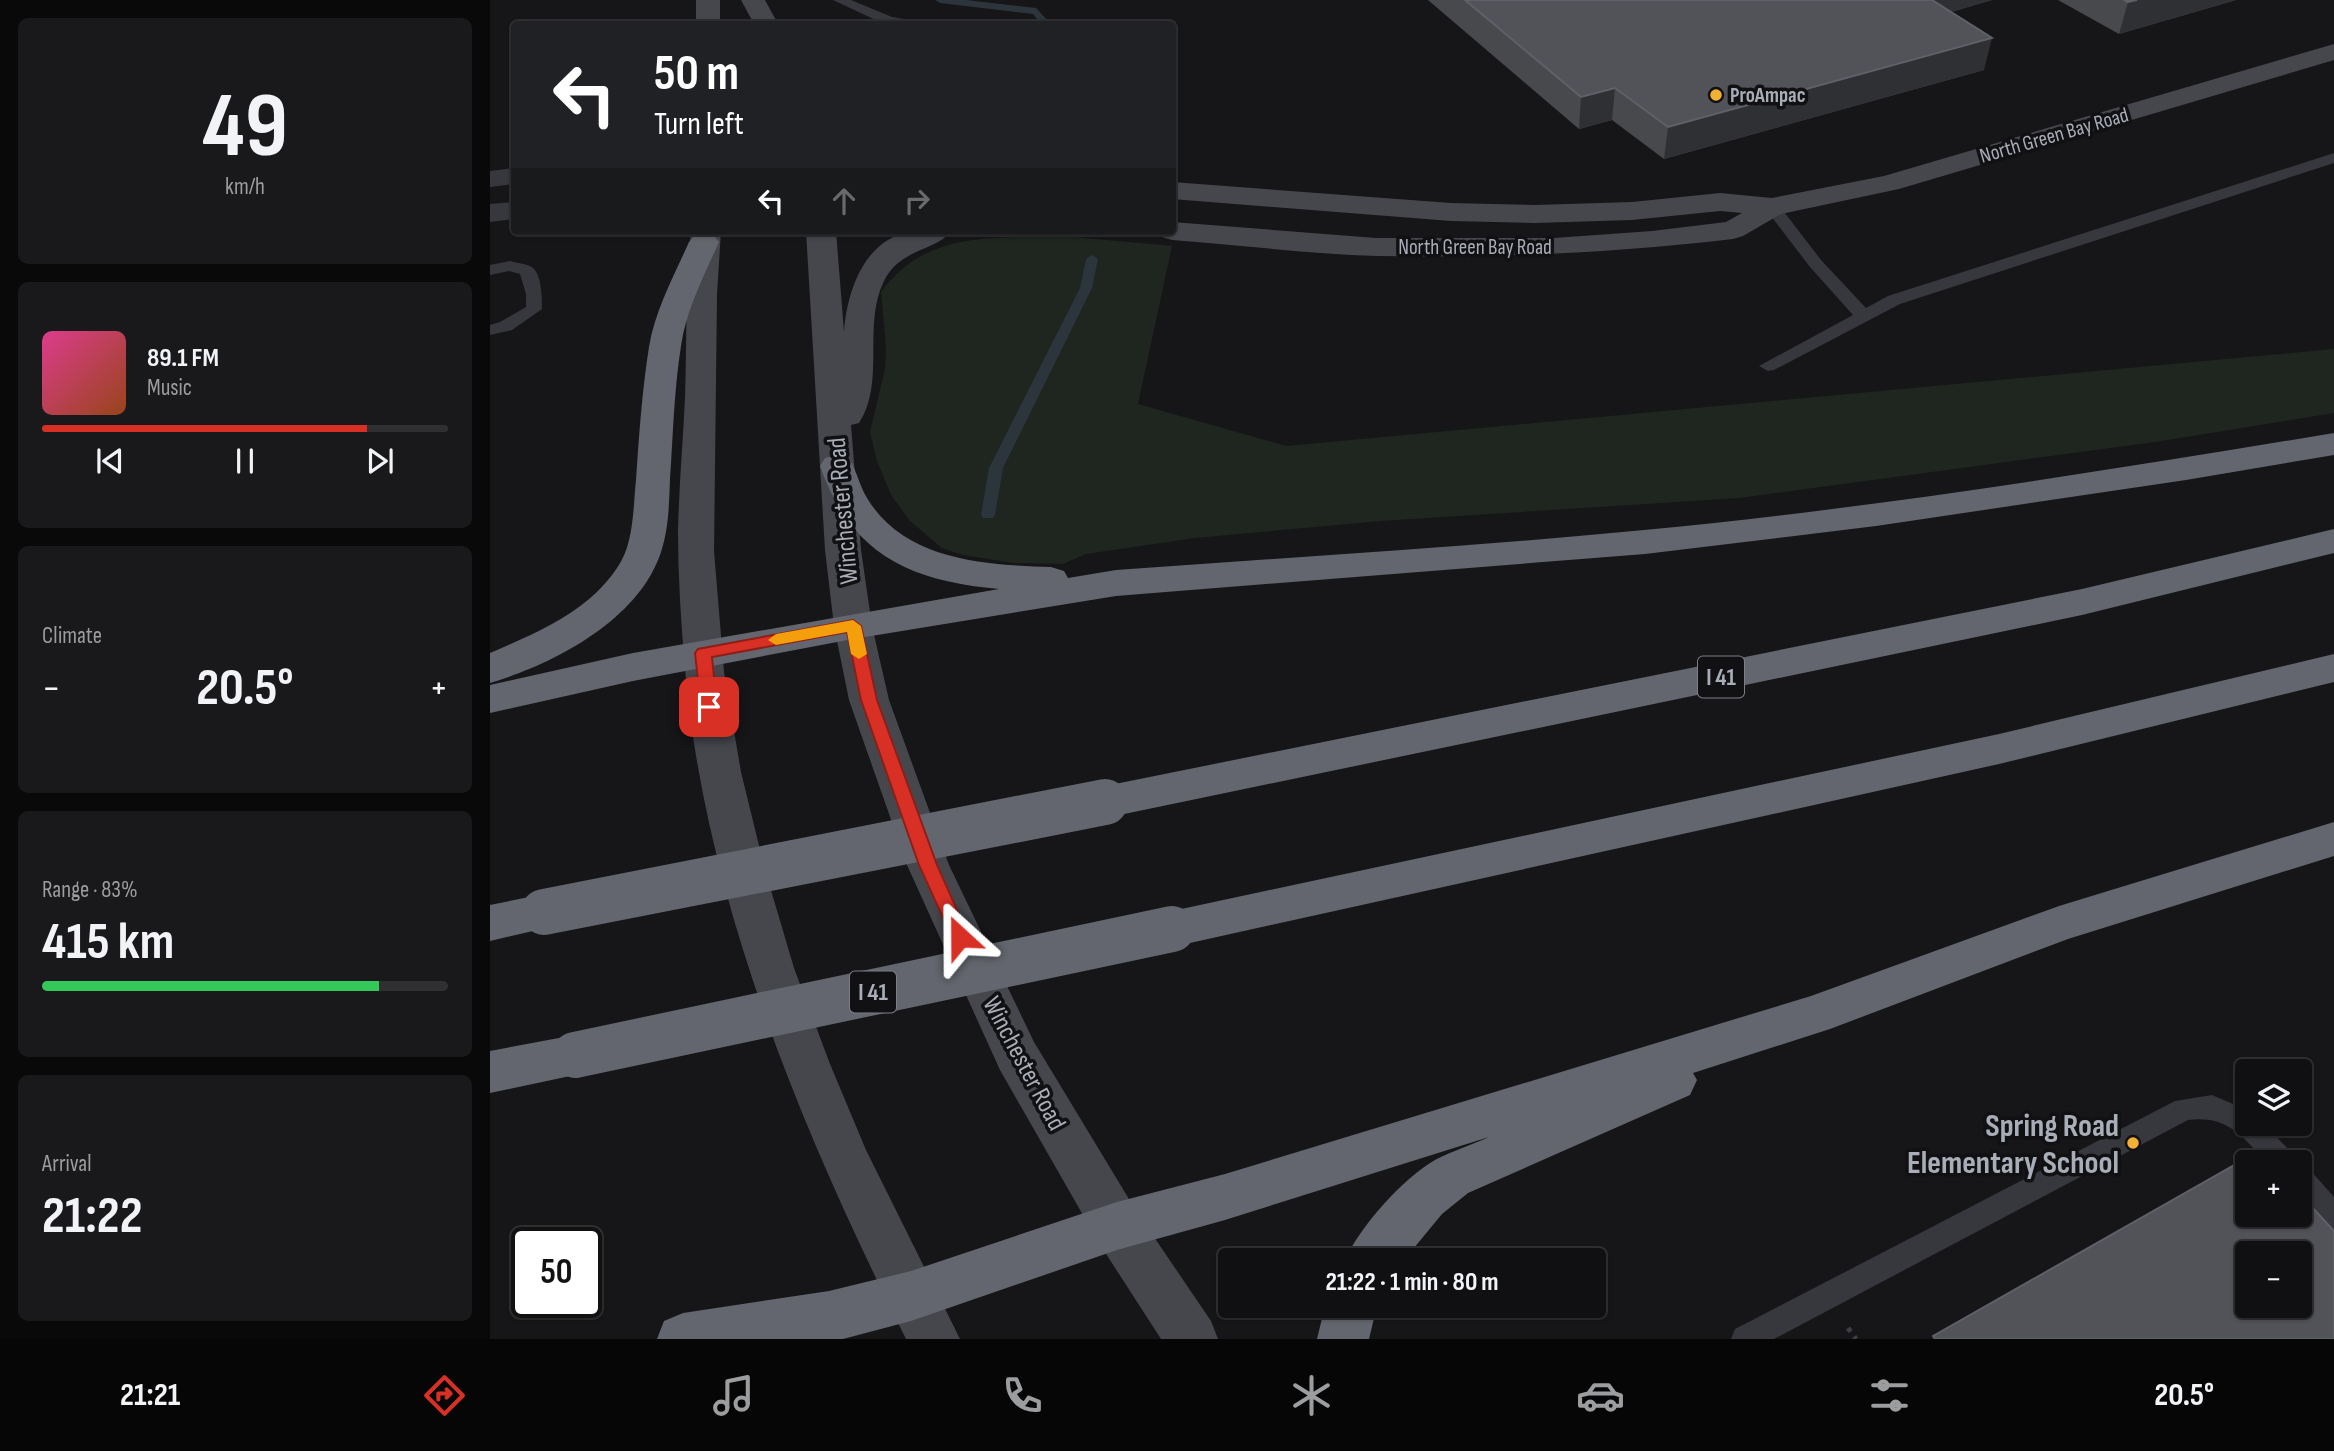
<!DOCTYPE html>
<meta charset="utf-8">
<style>
:root{--surface:#101012;--page:#19191b;--text:#f1f3f6;--muted:#9c9d9f;--line:#303032;--accent:#d93025}
body{margin:0;font-family:"Sofia Sans Condensed",sans-serif;background:var(--page);color:var(--text);height:100vh;display:flex;flex-direction:column;font-size:26px;white-space:nowrap}
*{box-sizing:border-box;margin:0}
p{font-size:23px;color:var(--muted)}
.icon{flex:none;width:38px;height:38px;fill:none;stroke:currentColor;stroke-width:2;stroke-linecap:round;stroke-linejoin:round}
.map{position:relative;flex:1;overflow:hidden}
.details{display:flex;flex-direction:column;gap:18px;padding:18px;background:#09090a;width:490px}
.details>*{flex:none}
.top-card{position:absolute;left:21px;top:21px;width:665px;height:214px;border-radius:7px;box-shadow:0 2px 5px #0004,0 0 0 2px var(--line);background:#202124;color:#fff;overflow:hidden}
.buttons{position:absolute;left:1745px;top:1059px;display:grid;gap:14px}
.buttons a{display:grid;place-items:center;width:77px;height:77px;border-radius:7px;background:var(--surface);box-shadow:0 2px 5px #0004,0 0 0 2px var(--line);font-size:35px}
.speed{position:absolute;left:21px;top:1227px;display:flex;gap:14px;font-size:35px;font-weight:700;text-align:center}
.speed>*{display:grid;place-content:center;width:91px;height:91px;border-radius:50%;background:var(--surface);box-shadow:0 2px 5px #0004,0 0 0 2px var(--line);line-height:1}
.speed .limit{border:4px solid #111;border-radius:10px;background:#fff;color:#111}
.pin{position:absolute;display:grid;place-items:center;width:60px;height:60px;color:#fff;margin:-30px;border-radius:14px;box-shadow:0 4px 10px #0006}
.me{position:absolute;width:77px;margin:-38px;rotate:336deg;stroke-linejoin:round;filter:drop-shadow(0 0 5px #0008)}
.turn{display:flex;align-items:center;gap:24px;height:147px;padding:0 28px;font-size:32px}
.turn .icon{width:91px;height:91px;stroke-width:2.5}
.turn b{display:block;font-size:49px;line-height:60px}
.lanes{display:flex;align-items:center;height:66px;padding:0 28px;background:#0003;justify-content:center;gap:35px;direction:ltr}
.lanes .off{opacity:.35}
.big{font-size:52px;font-weight:700;line-height:1.1}
.details .card{flex:1;display:flex;flex-direction:column;justify-content:center;gap:10px;min-width:0;padding:0 24px;border-radius:10px;background:var(--page)}
.details .dial{align-items:center;gap:0}
.dial b{font-size:91px;line-height:1}
.song{display:flex;align-items:center;gap:21px}
.cover{width:84px;height:84px;border-radius:10px;background:linear-gradient(135deg,hsl(330 70% 55%),hsl(20 70% 35%))}
.played{height:7px;border-radius:4px;background:linear-gradient(90deg,var(--accent) 80%,var(--line) 80%)}
.keys{display:flex;justify-content:space-around;direction:ltr}
.heat{display:flex;justify-content:space-between;align-items:center;font-size:38px;direction:ltr}
.charge{height:10px;border-radius:5px;background:linear-gradient(90deg,#34c759 83%,var(--line) 0)}
.trip{position:absolute;left:728px;top:1248px;width:388px;height:70px;border-radius:7px;background:var(--surface);box-shadow:0 2px 5px #0004,0 0 0 2px var(--line);font-weight:700;line-height:70px;text-align:center}
.tabs{display:flex;height:112px;justify-content:space-around;align-items:center;background:#060607;color:var(--muted)}
.tabs .icon{width:49px;height:49px}
.tabs .current{color:var(--accent)}
.tabs b{font-size:32px;color:var(--text)}
main{display:flex;flex:1;min-height:0}
.map>svg:first-child{display:block}
.green{fill:#1e261f}
.lines{fill:none;stroke-linecap:round;stroke-linejoin:round}
.stream{fill:#2c353c;fill-rule:evenodd}
.path{stroke:#3d3f44;stroke-width:5;stroke-dasharray:4.5 6;stroke-linecap:butt}
.service{fill:#37383d;fill-rule:evenodd}
.tertiary{fill:#37383d;fill-rule:evenodd}
.secondary{fill:#45474d;fill-rule:evenodd}
.motorway{fill:#63666e;fill-rule:evenodd}
.motorway-bridge{stroke:#63666e;stroke-width:46}
.wall{fill:#47494d}
.shaded-wall{fill:#2f3033}
.building{fill:#525359;stroke:#5f6168;stroke-width:2;fill-rule:evenodd}
.route{fill:#d93025;stroke:#8d1f18;stroke-width:2}
.slow{fill:#f59e0b}
.poi-dot{fill:#f2b134;stroke:#111113;stroke-width:2.5}
.labels{text-anchor:middle;stroke-width:7;stroke-linejoin:round;paint-order:stroke}
.far-poi-label{font-size:21px;font-weight:bold;fill:#a8adb8;stroke:#111113;text-anchor:start}
.far-street-label{font-size:21px;fill:#a8adb8;stroke:#111113}
.shield{fill:#111113;stroke:#7b7e86;stroke-width:2}
.shield-label{font-size:24px;font-weight:bold;fill:#a8adb8}
.street-label{font-size:26px;fill:#a8adb8;stroke:#111113}
.near-poi-label{font-size:32px;font-weight:bold;fill:#a8adb8;stroke:#111113;text-anchor:end}
</style>
<main>
<section class="details">
<div class="card dial"><b>49</b><p>km/h</p></div>
<div class="card">
<div class="song"><i class="cover"></i><div><b>89.1 FM</b><p>Music</p></div></div>
<div class="played"></div>
<div class="keys"><svg class="icon" aria-label="previous" viewBox="0 0 24 24"><path d="M18 5L8 12l10 7zM5 5v14"/></svg><svg class="icon" aria-label="pause" viewBox="0 0 24 24"><path d="M8 5v14M16 5v14"/></svg><svg class="icon" aria-label="next" viewBox="0 0 24 24"><path d="M6 5l10 7-10 7zM19 5v14"/></svg></div>
</div>
<div class="card"><p>Climate</p>
<div class="heat"><a>−</a><b class="big">20.5°</b><a>+</a></div>
</div>
<div class="card"><p>Range · 83%</p><b class="big">415 km</b><div class="charge"></div></div>
<div class="card"><p>Arrival</p><b class="big">21:22</b></div>
</section>
<div class="map">
<svg width="1844" height="1339" viewBox="0 0 1844 1339">
<rect width="100%" height="100%" fill="#161618"/>
<path class="green" d="M583,237L682,246L648,404L796,446L1844,349V413L1665,442L1249,498L890,521L705,538L596,554L573,564L523,563L473,555L452,548L420,521L401,495L387,461L380,432L395,369L396,348L391,292C438,227 511,239 583,237Z"/>
<g class="lines">
<g class="stream">
<path d="M445,0H476L546,8L561,24H551L543,14L450,3Z"/>
<path d="M602,255L608,259L602,288L513,468L505,515L503,518H493L491,515L499,468L590,288L596,259Z"/>
</g>
<path class="path" d="M1358,1328L1366,1339"/>
<g class="service">
<path d="M343,0H361L402,17L425,21L427,24H394Z"/>
<path d="M1844,153V163L1410,304L1284,370L1278,371L1269,366L1363,315L1320,267L1274,207L1276,204H1288L1331,260L1376,308L1398,296Z"/>
<path d="M20,261C26,263 39,264 43,268C52,276 52,298 52,309L22,330L0,335V325L10,322L36,307V294L30,274L19,271L0,275V265Z"/>
<path d="M1722,1095L1757,1110V1124H1774L1802,1153L1806,1162H1776C1752,1135 1736,1115 1698,1120L1284,1339H1241L1245,1329L1685,1101Z"/>
<path d="M1810,1167L1820,1170L1844,1197V1229L1834,1225L1810,1198Z"/>
</g>
<g class="tertiary">
<path d="M24,168V184L0,187V171Z"/>
<path d="M24,202V219L0,222V204Z"/>
</g>
<g class="secondary">
<rect x="206" y="0" width="24" height="24"/>
<path d="M251,0H275L288,24H264Z"/>
<path d="M1844,44V60L1409,189L1291,214L1253,236L1243,239C1125,253 1007,258 888,256C820,254 750,245 682,240L672,237L667,231H682V222L886,238H1064L1162,231L1236,222L1252,213L1230,211L1142,220L1045,223L961,221L682,199V182L961,203L1045,205L1142,202L1230,193L1282,198L1394,176Z"/>
<path d="M201,231H231L227,294L224,551L234,672L251,772L275,870L304,968L340,1064L376,1150L470,1339H416C313,1134 215,900 195,669C191,623 188,577 188,531C189,486 193,442 195,398C197,342 195,287 201,231Z"/>
<path d="M316,231H346L354,332C357,291 374,239 422,231C434,229 448,231 461,231C447,251 410,248 394,281C372,325 396,382 369,423L361,425L371,550L382,626L399,700L459,865L544,1042L645,1209L721,1321L728,1339H671L609,1243L510,1070L417,865L359,700L344,626L335,550Z"/>
</g>
<g class="motorway">
<path d="M214,233L224,236L229,242C214,276 196,310 191,346C184,390 183,435 180,479C179,503 179,528 171,552C149,620 64,664 0,683V653C46,633 98,612 127,568C144,544 143,509 146,480C149,436 152,391 159,347C165,310 184,276 199,242L204,236Z"/>
<path d="M1844,433V455L1696,480L1386,526L1155,554L626,596L363,639L143,681L0,713V685L143,653L509,589C419,581 361,554 330,466L335,458L347,455L359,458C367,471 369,485 377,498C415,561 496,565 561,567L574,571L578,578L626,570C802,557 979,547 1154,530C1385,508 1615,471 1844,433Z"/>
<path d="M1844,529V553L1592,615L615,818L600,813L594,802L600,791L615,786L1592,589Z"/>
<path d="M1844,654V682L1509,764L682,947L666,942L660,929L666,916L682,911L1509,734Z"/>
<path d="M1844,822V856L1578,939L1340,1029L1203,1073L1207,1080L1200,1095L978,1193L952,1214L914,1260H855C869,1228 913,1178 945,1160C962,1151 981,1145 999,1137L735,1220L627,1250L421,1321L353,1339H167L174,1321L193,1313L339,1291L421,1271L627,1202L735,1174L1321,996L1569,906Z"/>
<path d="M54,894L69,899L76,912L69,925L0,941V905Z"/>
<path d="M85,1035L102,1041L108,1055L102,1069L85,1075L0,1093V1051Z"/>
<path d="M835,1306H887L879,1339H827Z"/>
</g>
<g class="motorway-bridge">
<path d="M54,912L615,802"/>
<path d="M85,1055L682,929"/>
</g>
</g>
<g class="wall">
<path d="M938,0H1502L1461,12L1494,70L1174,159L1122,120L1089,129Z"/>
<path d="M1568,0H1746L1629,34Z"/>
</g>
<g class="shaded-wall">
<path d="M1427,0H1502L1422,23Z"/>
<path d="M1647,0H1746L1629,34L1638,2Z"/>
<path d="M1502,38L1494,70L1174,159L1178,127Z"/>
<path d="M1125,88L1122,120L1089,129L1091,97Z"/>
</g>
<g class="building">
<path d="M975,0H1442L1502,38L1178,127L1125,88L1091,97Z"/>
<path d="M1634,0H1647L1638,2Z"/>
<path d="M1769,1151L1779,1162H1757V1214H1810V1194L1844,1231V1339H1445L1443,1336ZM1757,1253H1810V1306H1757Z"/>
</g>
<path class="route" d="M363,620L371,626L387,700L447,865L479,937L477,942L470,945L464,942L429,865L371,700L357,632L222,657L227,707L219,713L211,707L205,653L208,649Z"/>
<path class="slow" d="M363,620L371,626L377,654L369,659L361,654L357,632L286,645L278,640L286,634Z"/>
<g class="poi-dot">
<circle cx="1226" cy="95" r="7"/>
<circle cx="1643" cy="1143" r="7"/>
</g>
<g class="labels">
<g class="far-poi-label">
<text x="1240" y="102">ProAmpac</text>
</g>
<g class="far-street-label">
<text transform="translate(1564 135) rotate(-16)" y="7">North Green Bay Road</text>
<text x="985" y="254">North Green Bay Road</text>
</g>
<g class="shield">
<rect x="1208" y="656.5" width="46" height="41" rx="5"/>
<rect x="360" y="971.5" width="46" height="41" rx="5"/>
</g>
<g class="shield-label">
<text x="1231" y="685">I 41</text>
<text x="383" y="1000">I 41</text>
</g>
<g class="street-label">
<text transform="translate(352 511) rotate(-95)" y="9">Winchester Road</text>
<text transform="translate(535 1063) rotate(62)" y="9">Winchester Road</text>
</g>
<g class="near-poi-label">
<text x="1629" y="1136">Spring Road<tspan x="1629" dy="37">Elementary School</tspan></text>
</g>
</g>
</svg>
<div class="buttons">
<a><svg class="icon" aria-label="layers" viewBox="0 0 24 24"><path d="M12 4l9 5-9 5-9-5zM3 14l9 5 9-5"/></svg></a>
<a>+</a>
<a>−</a>
</div>
<div class="speed"><div class="limit">50</div></div>
<div class="pin" style="left:219px;top:707px;background:#d93025"><svg class="icon" aria-label="arrive" viewBox="0 0 24 24"><path d="M6 21V4h12l-3 4 3 4H6"/></svg></div>
<svg class="me" style="left:470px;top:937px" viewBox="-20 -20 40 40"><path d="M0-17L14 15 0 8-14 15z" fill="#d93025" stroke="#fff" stroke-width="4"/></svg>
<div class="trip">21:22 · 1 min · 80 m</div>
<div class="top-card">
<div class="turn"><svg class="icon" aria-label="left" viewBox="0 0 24 24"><path d="M17 20v-9H6M10 6l-5 5 5 5"/></svg><div><b>50 m</b>Turn left</div></div>
<div class="lanes"><svg class="icon" aria-label="left" viewBox="0 0 24 24"><path d="M17 20v-9H6M10 6l-5 5 5 5"/></svg><svg class="icon off" aria-label="ahead" viewBox="0 0 24 24"><path d="M12 20V5M6 11l6-6 6 6"/></svg><svg class="icon off" aria-label="right" viewBox="0 0 24 24"><path d="M7 20v-9h11M14 6l5 5-5 5"/></svg></div>
</div>
</div>
</main>
<nav class="tabs">
<b>21:21</b>
<svg class="icon current" aria-label="directions" viewBox="0 0 24 24"><path d="M12 3l9 9-9 9-9-9zM9 14v-3h6M13 9l2 2-2 2"/></svg>
<svg class="icon" aria-label="music" viewBox="0 0 24 24"><path d="M9 18V5l10-2v13"/><circle cx="6" cy="18" r="3"/><circle cx="16" cy="16" r="3"/></svg>
<svg class="icon" aria-label="phone" viewBox="0 0 24 24"><path d="M5 4h4l2 5-3 2q2 4 5 5l2-3 5 2v4C11 20 4 13 5 4z"/></svg>
<svg class="icon" aria-label="climate" viewBox="0 0 24 24"><path d="M12 3v18M4 7l16 10M4 17L20 7"/></svg>
<svg class="icon" aria-label="car" viewBox="0 0 24 24"><path d="M5 17H2v-5l4-1 3-4h7l3 4 3 1v5h-3M9 17h6M6 11h13"/><circle cx="7" cy="17" r="2"/><circle cx="17" cy="17" r="2"/></svg>
<svg class="icon" aria-label="filters" viewBox="0 0 24 24"><path d="M4 7h16M4 17h16"/><circle cx="9" cy="7" r="2"/><circle cx="15" cy="17" r="2"/></svg>
<b>20.5°</b>
</nav>
